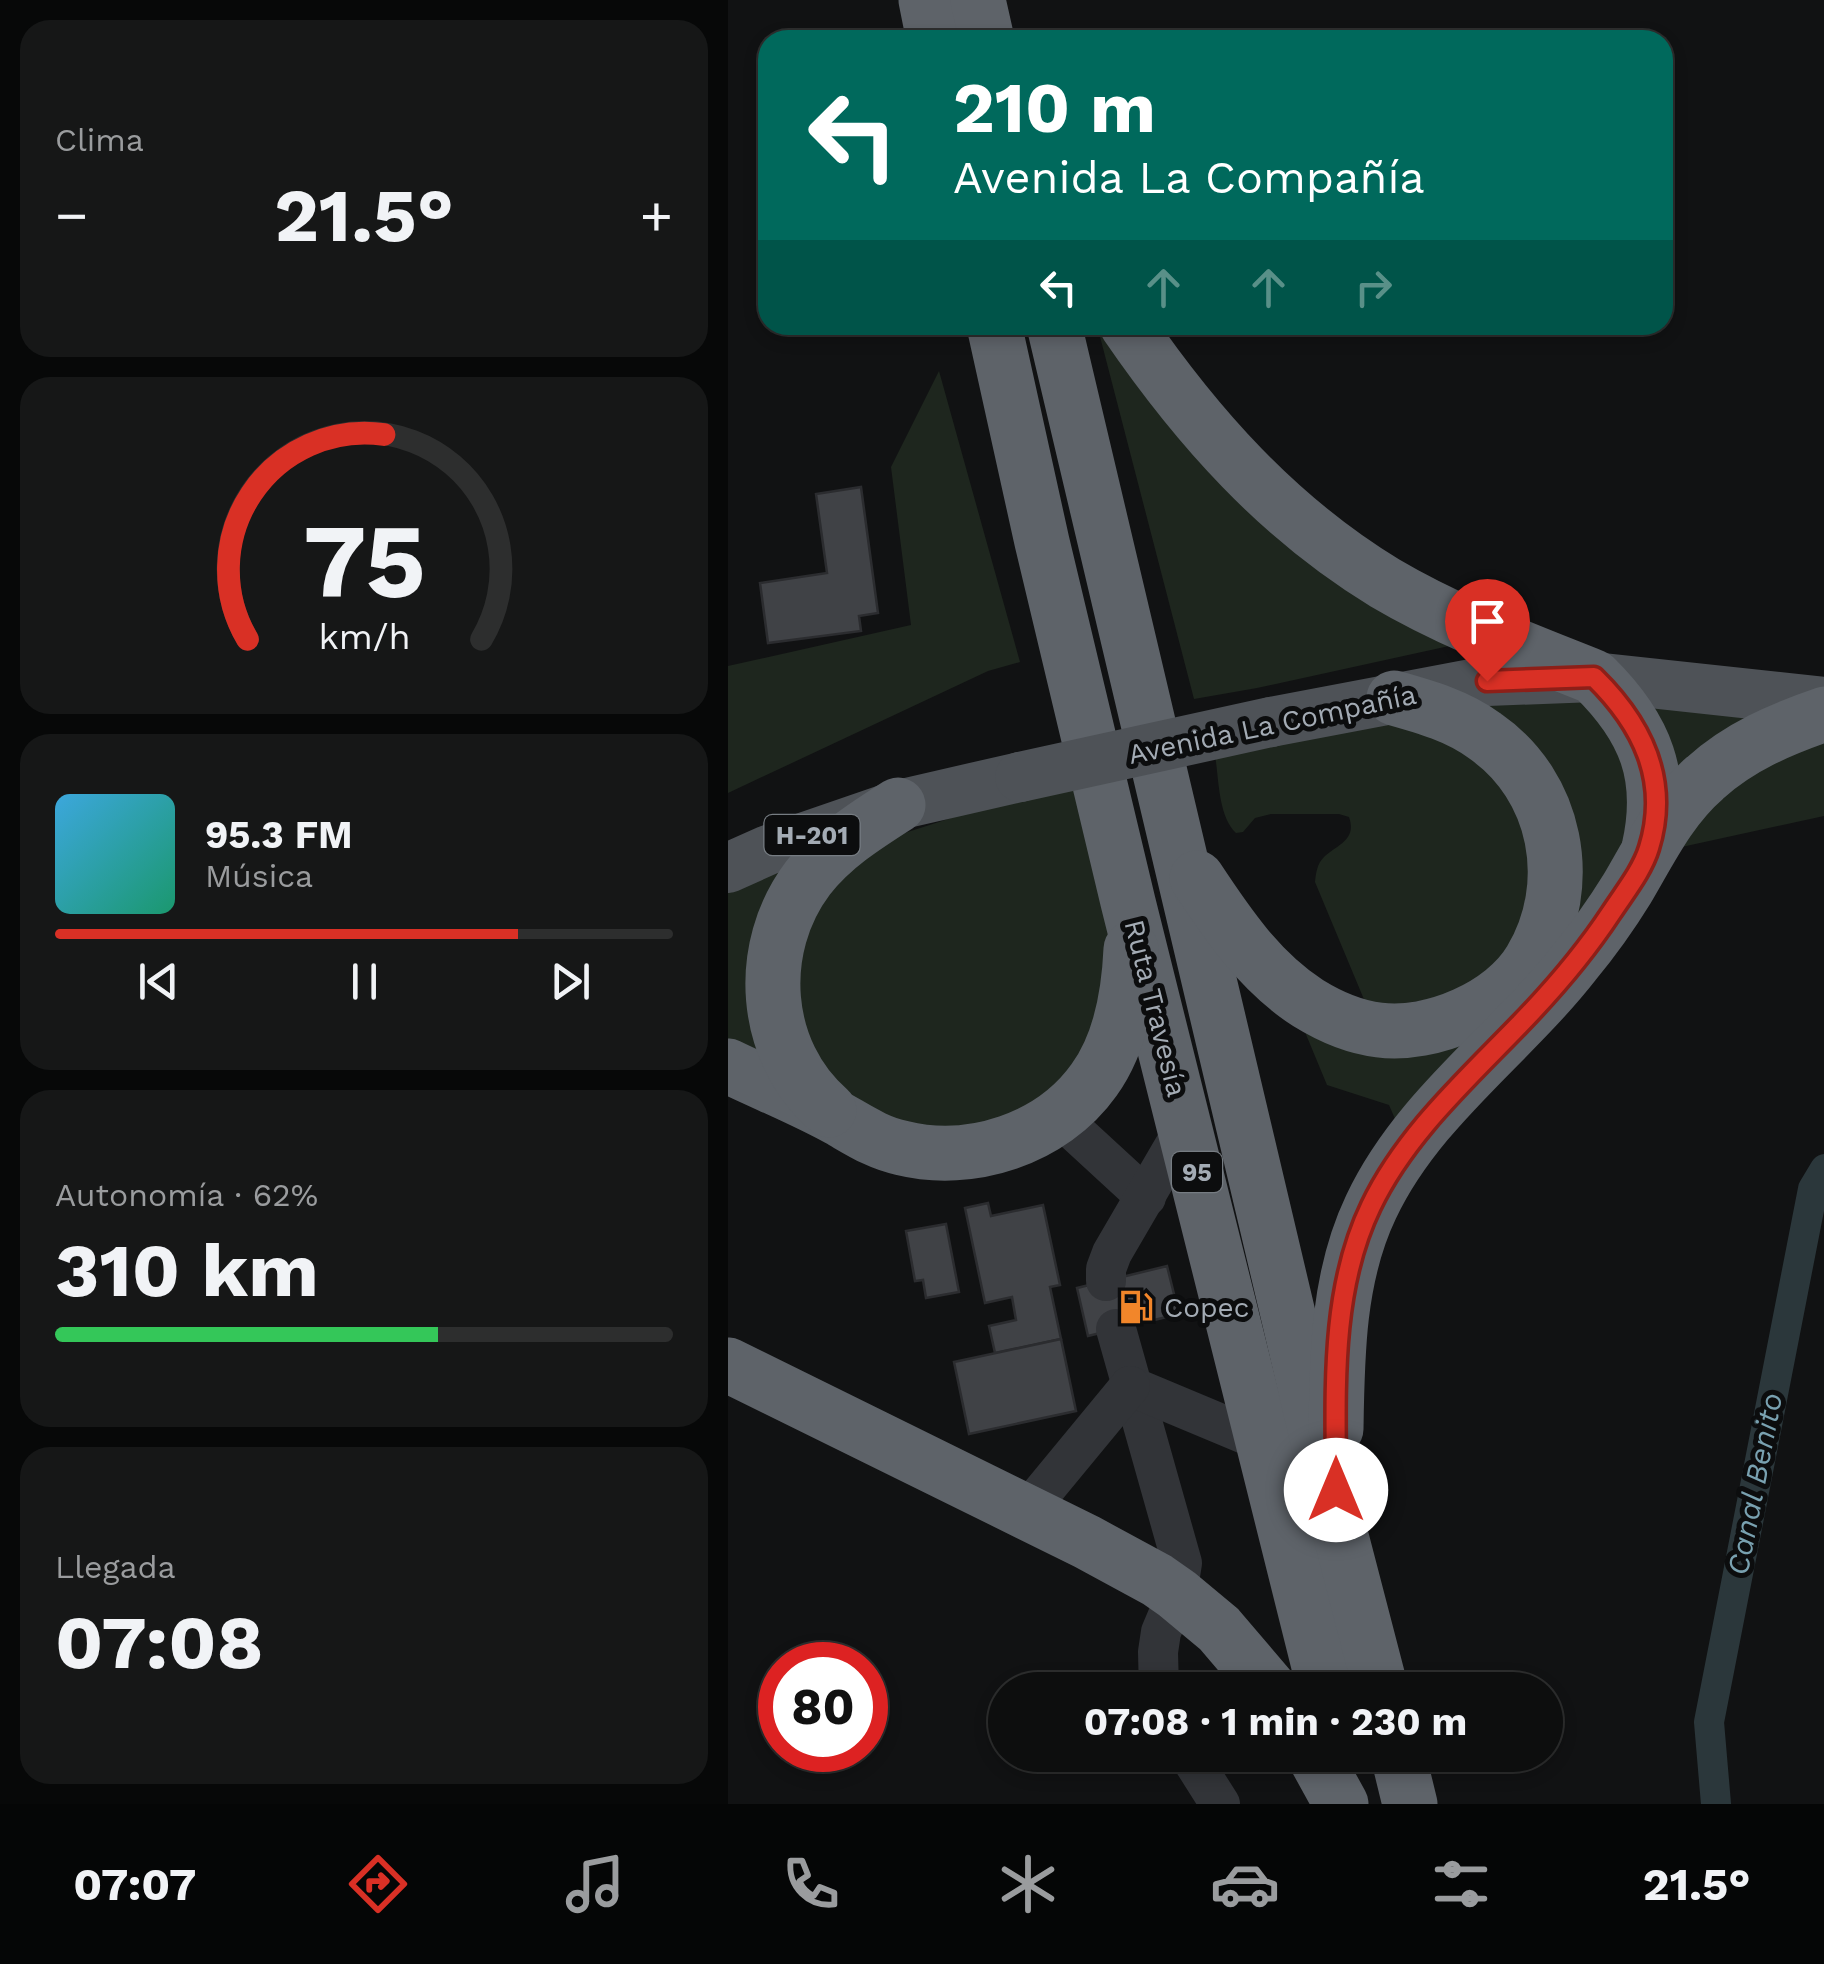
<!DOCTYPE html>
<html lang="es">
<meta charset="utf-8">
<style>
:root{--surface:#0d0e0e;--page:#161717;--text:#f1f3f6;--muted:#9a9c9e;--line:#2d2e2e;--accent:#d93025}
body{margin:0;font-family:"Work Sans",sans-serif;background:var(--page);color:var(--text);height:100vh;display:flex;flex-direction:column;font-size:38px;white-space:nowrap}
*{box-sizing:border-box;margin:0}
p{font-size:32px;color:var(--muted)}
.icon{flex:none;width:55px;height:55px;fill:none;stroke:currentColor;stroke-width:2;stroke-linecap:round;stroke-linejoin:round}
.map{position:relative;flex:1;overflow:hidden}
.sheet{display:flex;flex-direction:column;gap:20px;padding:20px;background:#070808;width:728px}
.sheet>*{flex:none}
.guide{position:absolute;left:30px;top:30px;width:915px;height:305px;border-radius:30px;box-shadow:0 5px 15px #0003,0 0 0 2px var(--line);background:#00695c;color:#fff;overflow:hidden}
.speed{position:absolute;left:30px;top:1642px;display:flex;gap:20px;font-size:50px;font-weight:700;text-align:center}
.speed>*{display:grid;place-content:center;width:130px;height:130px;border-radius:50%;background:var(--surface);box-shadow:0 5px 15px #0003,0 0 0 2px var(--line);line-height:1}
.speed .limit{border:15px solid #d22;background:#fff;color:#111}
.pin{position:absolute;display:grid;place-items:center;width:85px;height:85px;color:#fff;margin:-102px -42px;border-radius:50% 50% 50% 0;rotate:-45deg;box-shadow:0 0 10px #0007}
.pin .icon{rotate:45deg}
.me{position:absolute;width:110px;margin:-55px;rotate:0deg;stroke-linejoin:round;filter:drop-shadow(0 0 8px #0008)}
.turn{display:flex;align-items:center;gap:35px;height:210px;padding:0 30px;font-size:45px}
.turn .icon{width:130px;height:130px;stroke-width:2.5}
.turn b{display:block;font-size:70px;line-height:85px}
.lanes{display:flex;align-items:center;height:95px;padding:0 30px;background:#0003;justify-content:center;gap:50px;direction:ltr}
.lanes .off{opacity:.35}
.big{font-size:75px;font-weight:700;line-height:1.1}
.sheet .card{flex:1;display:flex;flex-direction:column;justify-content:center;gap:15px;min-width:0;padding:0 35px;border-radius:30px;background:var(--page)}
.sheet .dial{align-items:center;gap:0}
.dial svg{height:260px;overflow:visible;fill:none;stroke:var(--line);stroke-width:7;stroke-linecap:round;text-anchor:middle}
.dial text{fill:var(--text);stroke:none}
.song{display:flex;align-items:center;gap:30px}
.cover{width:120px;height:120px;border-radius:15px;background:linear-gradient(135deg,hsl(200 70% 55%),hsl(160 70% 35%))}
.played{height:10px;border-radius:5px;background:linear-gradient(90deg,var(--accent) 75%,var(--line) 75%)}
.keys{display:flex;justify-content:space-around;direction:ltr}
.heat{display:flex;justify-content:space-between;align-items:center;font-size:55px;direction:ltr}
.charge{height:15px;border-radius:8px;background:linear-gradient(90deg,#34c759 62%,var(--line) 0)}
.trip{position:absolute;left:260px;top:1672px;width:575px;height:100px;border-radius:50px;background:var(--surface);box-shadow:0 5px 15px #0003,0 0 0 2px var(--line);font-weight:700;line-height:100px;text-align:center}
.tab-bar{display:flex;height:160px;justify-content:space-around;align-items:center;background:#050606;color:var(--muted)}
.tab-bar .icon{width:70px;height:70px}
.tab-bar .active{color:var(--accent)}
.tab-bar b{font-size:45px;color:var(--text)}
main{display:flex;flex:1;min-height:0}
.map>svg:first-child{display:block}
.green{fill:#1e261e}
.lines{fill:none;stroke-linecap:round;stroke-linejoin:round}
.canal{stroke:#2b373b;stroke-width:30}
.building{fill:#404246;stroke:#2b2c2f;stroke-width:2.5}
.minor{stroke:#323438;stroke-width:40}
.major{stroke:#4e5257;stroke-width:50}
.highway{stroke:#5e6369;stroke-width:55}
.major-bridge{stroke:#4e5257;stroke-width:50}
.route-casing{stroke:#8d1f18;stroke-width:25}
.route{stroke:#d93025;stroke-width:18}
.labels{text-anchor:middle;stroke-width:10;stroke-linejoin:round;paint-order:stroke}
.shield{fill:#0c0d0e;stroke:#767c82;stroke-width:2.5}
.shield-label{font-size:25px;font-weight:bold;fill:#a3abb4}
.street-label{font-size:28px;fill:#a3abb4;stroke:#0c0d0e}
.poi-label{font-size:28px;fill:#a3abb4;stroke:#0c0d0e;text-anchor:start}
.water-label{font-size:30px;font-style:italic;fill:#79a1b0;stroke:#0c0d0e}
</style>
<main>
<section class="sheet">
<div class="card"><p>Clima</p>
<div class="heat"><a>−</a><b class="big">21.5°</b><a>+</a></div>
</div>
<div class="card dial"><svg viewBox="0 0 100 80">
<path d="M14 69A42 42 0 1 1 86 69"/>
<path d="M14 69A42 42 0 0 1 56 6" stroke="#d93025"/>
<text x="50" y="56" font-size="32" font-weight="700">75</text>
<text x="50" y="72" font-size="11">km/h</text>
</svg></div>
<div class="card">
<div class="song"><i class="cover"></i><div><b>95.3 FM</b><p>Música</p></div></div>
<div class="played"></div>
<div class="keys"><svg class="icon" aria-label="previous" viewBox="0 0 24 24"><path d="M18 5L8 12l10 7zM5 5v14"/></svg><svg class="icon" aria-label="pause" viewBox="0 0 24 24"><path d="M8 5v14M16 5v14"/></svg><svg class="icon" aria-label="next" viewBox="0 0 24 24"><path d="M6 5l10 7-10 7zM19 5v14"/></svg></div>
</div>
<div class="card"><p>Autonomía · 62%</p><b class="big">310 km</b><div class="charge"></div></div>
<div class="card"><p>Llegada</p><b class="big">07:08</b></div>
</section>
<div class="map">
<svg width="1097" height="1804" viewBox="0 0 1097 1804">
<rect width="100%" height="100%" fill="#111213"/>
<g class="green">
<path d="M369,325H382L744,641L529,688L466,699Z"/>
<path d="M211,371L292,662L260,671L0,793V666L183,625L163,467Z"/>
<path d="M846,694L900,743L899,858L674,1135L661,1105L599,1085L572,1020L662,1044L841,908L723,699Z"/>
<path d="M916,703L1037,716L947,787Z"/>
<path d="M653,723L730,739L802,818L798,927L742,993L640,1009L587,882C588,873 589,864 596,857C610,844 629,840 621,817L611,814H543L527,818L515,832L508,833C490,816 491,779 487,755Z"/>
<path d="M1096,727V816L949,848L1001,769Z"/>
<path d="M348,785L368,869L383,948L352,1075L244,1138L123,1108L66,1022L76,914L158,839L245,811Z"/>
<path d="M63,850L44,1051L0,1052V878Z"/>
</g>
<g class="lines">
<path class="canal" d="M988,1804L981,1722L1085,1189L1097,1169"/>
</g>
<g class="building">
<path d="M133,487L150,613L131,616L133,631L40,643L32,583L99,573L88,494Z"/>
<path d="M260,1203L263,1216L315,1205L332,1285L322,1287L333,1339L267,1353L261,1326L288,1320L284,1297L257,1303L237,1208Z"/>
<path d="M218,1224L231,1292L198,1298L195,1280L187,1281L178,1231Z"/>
<path d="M439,1266L451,1314L360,1336L349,1288Z"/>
<path d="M333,1339L348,1411L241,1434L226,1362Z"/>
</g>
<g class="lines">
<g class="minor">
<path d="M330,1116L418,1197"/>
<path d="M378,1281V1269L384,1253L458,1126"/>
<path d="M388,1329L454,1563L449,1594L433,1632L430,1652L431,1690"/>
<path d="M402,1386L536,1442"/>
<path d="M298,1512L402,1386"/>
<path d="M461,1755L492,1804"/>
</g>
<g class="major">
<path d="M543,722L759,681L866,677L1097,702"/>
<path d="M0,868L40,850L170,805L292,777"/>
</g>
<g class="highway">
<path d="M198,0L206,40"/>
<path d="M250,0L259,40"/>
<path d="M266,325L314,542L400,902L597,1690"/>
<path d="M326,325L608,1517L653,1690"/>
<path d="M399,325C469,427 550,518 657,583C723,622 796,649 866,677C918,728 937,777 921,848"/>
<path d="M469,878C500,925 532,972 580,1003C601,1016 626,1027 651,1030C703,1037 776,1006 803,960C848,884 829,786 757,736C730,716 698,707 666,698"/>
<path d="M0,1066C37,1084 75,1099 111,1119C132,1131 150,1143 174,1148C243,1165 324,1139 366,1080C393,1043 401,994 403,949"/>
<path d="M101,1110C34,1052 27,948 80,878C104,847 137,826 170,805"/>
<path d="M0,1365L359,1542L429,1580L449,1594L491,1629L543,1690"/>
<path d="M608,1429C609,1354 610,1276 643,1207C689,1109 781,1046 846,963C865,940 883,915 899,889C922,850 942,808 977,778C1011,747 1053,729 1097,714"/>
<path d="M586,1755L613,1804"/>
<path d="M670,1755L682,1804"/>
</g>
<path class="major-bridge" d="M292,777L543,722"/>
</g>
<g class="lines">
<g class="route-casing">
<path id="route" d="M608,1490C608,1396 601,1293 643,1206C677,1135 737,1081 791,1025C825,990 856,954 883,913C896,893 914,871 921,848C942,780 914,724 866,677L759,681"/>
</g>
<use href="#route" class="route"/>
</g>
<defs>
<g id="fuel-bare" transform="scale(2.7)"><path d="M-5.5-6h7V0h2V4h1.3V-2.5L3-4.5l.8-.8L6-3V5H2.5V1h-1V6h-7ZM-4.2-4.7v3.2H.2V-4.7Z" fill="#f2862a" stroke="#0c0d0e" stroke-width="2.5" paint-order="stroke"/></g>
</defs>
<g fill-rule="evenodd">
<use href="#fuel-bare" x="408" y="1307"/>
</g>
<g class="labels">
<g class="shield">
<rect x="36.5" y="815" width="95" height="40" rx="8"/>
<rect x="444" y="1152" width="50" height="40" rx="8"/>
</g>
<g class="shield-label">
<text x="84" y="844">H-201</text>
<text x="469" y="1181">95</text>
</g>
<g class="street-label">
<text transform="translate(544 724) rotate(-12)" y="10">Avenida La Compañía</text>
<text transform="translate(428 1008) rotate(76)" y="10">Ruta Travesía</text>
</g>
<g class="poi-label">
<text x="436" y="1317">Copec</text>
</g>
<g class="water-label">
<text transform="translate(1027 1484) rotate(-79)" y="10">Canal Benito</text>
</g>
</g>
</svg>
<div class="speed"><div class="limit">80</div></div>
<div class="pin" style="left:759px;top:681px;background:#d93025"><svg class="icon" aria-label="arrive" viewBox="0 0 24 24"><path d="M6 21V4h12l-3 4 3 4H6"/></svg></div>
<svg class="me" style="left:608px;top:1490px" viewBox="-20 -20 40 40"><circle r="19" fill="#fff"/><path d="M0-13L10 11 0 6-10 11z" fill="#d93025"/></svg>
<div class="trip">07:08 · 1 min · 230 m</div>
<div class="guide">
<div class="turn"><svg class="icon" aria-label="left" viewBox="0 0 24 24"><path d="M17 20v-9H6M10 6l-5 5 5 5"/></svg><div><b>210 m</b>Avenida La Compañía</div></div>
<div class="lanes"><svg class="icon" aria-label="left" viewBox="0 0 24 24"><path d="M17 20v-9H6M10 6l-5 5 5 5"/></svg><svg class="icon off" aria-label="ahead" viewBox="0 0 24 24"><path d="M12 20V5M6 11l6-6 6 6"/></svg><svg class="icon off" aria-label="ahead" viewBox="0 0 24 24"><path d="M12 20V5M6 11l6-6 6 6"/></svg><svg class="icon off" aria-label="right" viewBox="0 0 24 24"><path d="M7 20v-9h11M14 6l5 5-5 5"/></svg></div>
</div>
</div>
</main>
<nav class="tab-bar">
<b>07:07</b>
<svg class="icon active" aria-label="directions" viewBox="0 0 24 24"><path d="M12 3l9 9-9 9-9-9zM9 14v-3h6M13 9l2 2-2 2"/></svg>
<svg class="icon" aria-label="music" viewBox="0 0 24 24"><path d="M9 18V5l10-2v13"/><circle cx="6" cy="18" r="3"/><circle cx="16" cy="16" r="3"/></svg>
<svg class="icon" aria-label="phone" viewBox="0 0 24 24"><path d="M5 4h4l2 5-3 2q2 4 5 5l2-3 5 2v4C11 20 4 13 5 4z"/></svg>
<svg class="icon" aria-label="climate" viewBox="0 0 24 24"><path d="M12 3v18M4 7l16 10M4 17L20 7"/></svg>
<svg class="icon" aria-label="car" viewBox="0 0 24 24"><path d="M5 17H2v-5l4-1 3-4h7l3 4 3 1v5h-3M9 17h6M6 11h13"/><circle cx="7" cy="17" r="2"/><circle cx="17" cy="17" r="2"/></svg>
<svg class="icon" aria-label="filters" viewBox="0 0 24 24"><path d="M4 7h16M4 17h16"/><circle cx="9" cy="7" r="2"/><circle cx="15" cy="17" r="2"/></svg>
<b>21.5°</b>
</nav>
